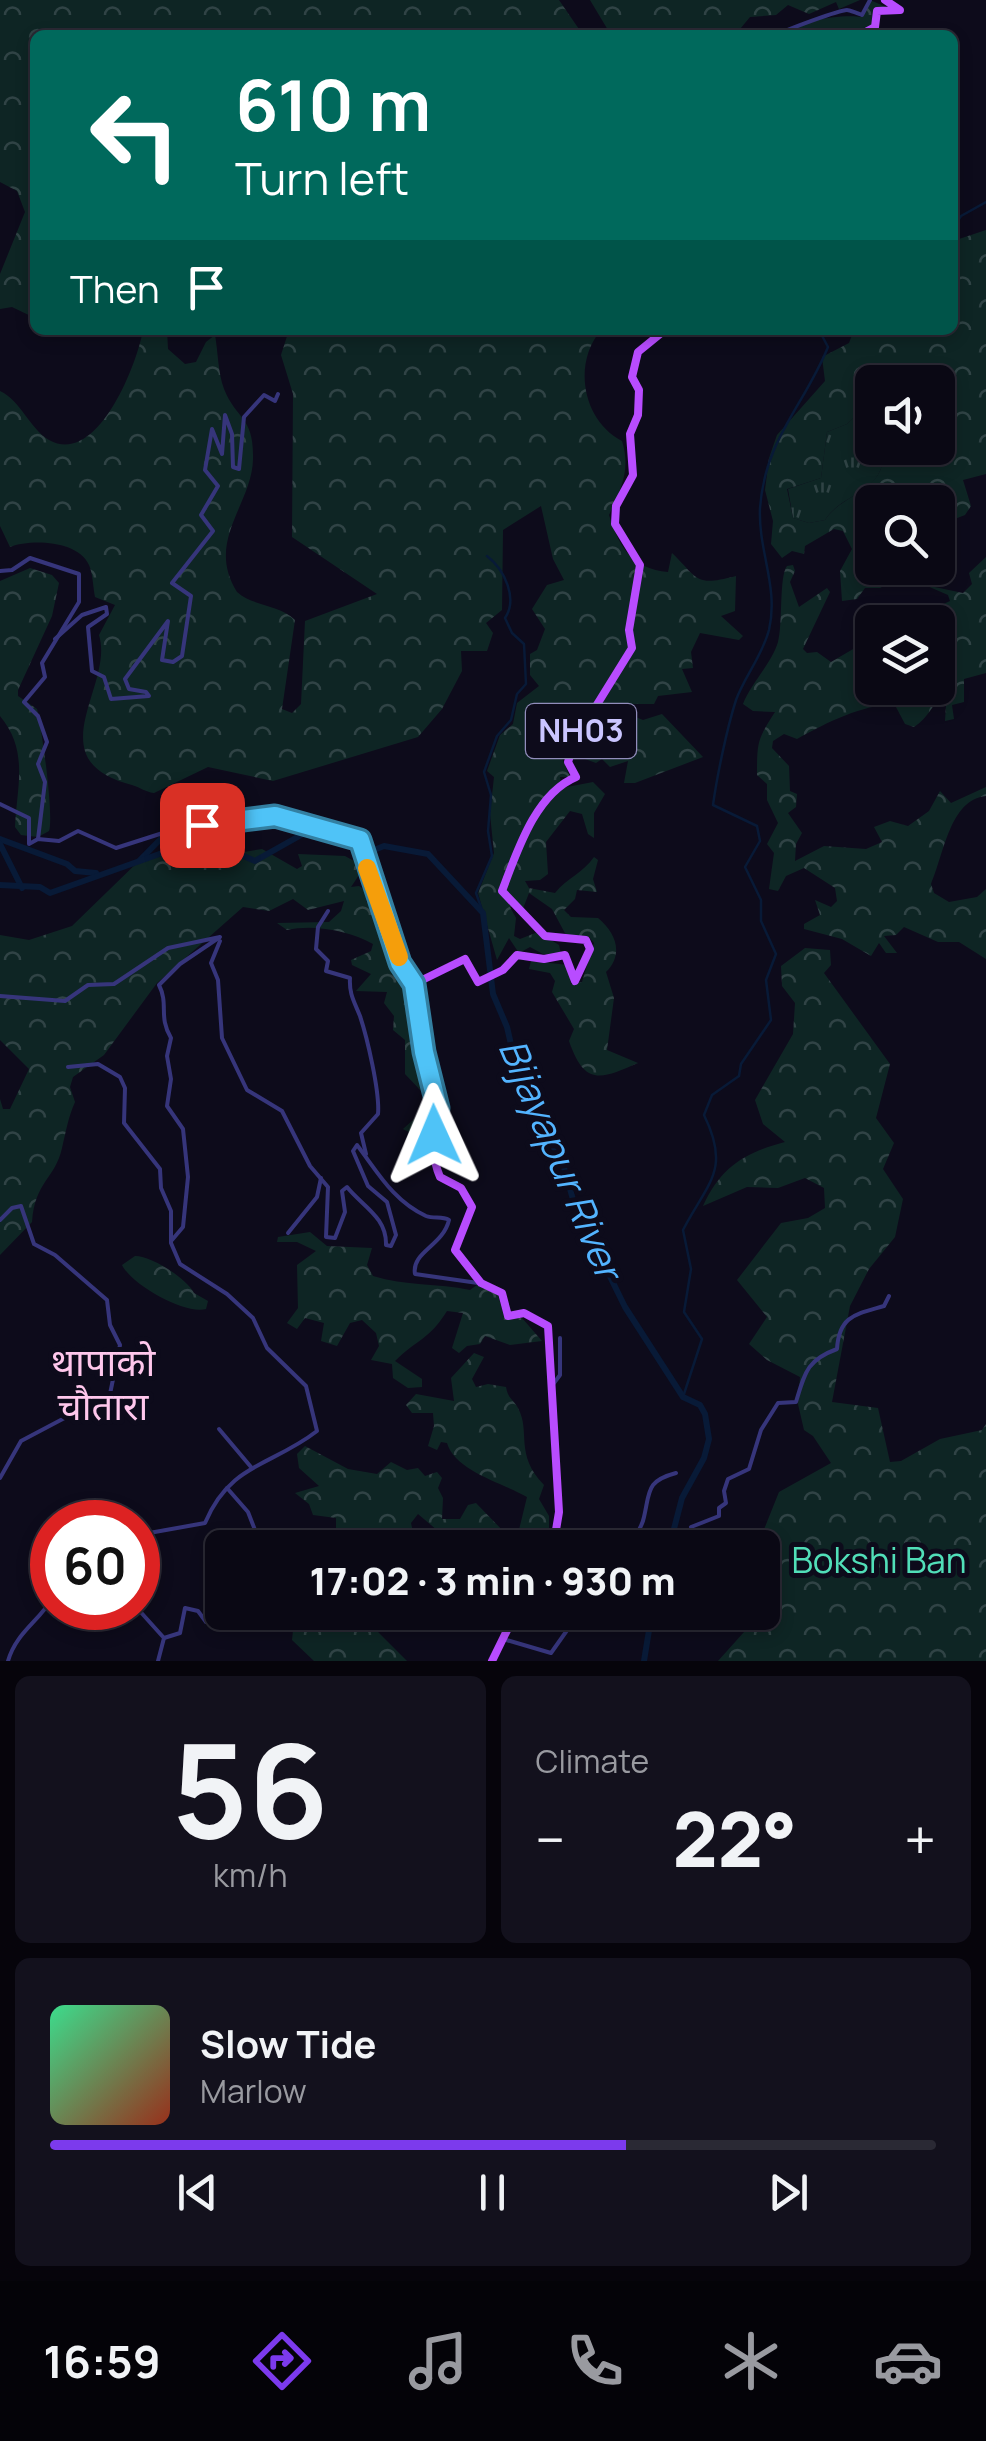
<!DOCTYPE html>
<meta charset="utf-8">
<style>
:root{--surface:#0a0814;--page:#13111d;--text:#f1f3f6;--muted:#999aa0;--line:#2a2934;--accent:#7c3aed}
body{margin:0;font-family:Manrope,"Noto Sans Devanagari",sans-serif;background:var(--page);color:var(--text);height:100vh;display:flex;flex-direction:column;font-size:38px;white-space:nowrap}
*{box-sizing:border-box;margin:0}
p{font-size:32px;color:var(--muted)}
.icon{flex:none;width:55px;height:55px;fill:none;stroke:currentColor;stroke-width:2;stroke-linecap:round;stroke-linejoin:round}
.map{position:relative;height:1661px;overflow:hidden}
.sheet{display:flex;flex-direction:column;gap:15px;padding:15px;background:#06040b;flex:1}
.sheet>*{flex:none}
.guide{position:absolute;left:30px;top:30px;width:928px;height:305px;border-radius:15px;box-shadow:0 5px 15px #0003,0 0 0 2px var(--line);background:#00695c;color:#fff;overflow:hidden}
.tools{position:absolute;left:855px;top:365px;display:grid;gap:20px}
.tools a{display:grid;place-items:center;width:100px;height:100px;border-radius:15px;background:var(--surface);box-shadow:0 5px 15px #0003,0 0 0 2px var(--line);font-size:50px}
.speed{position:absolute;left:30px;top:1500px;display:flex;gap:20px;font-size:50px;font-weight:700;text-align:center}
.speed>*{display:grid;place-content:center;width:130px;height:130px;border-radius:50%;background:var(--surface);box-shadow:0 5px 15px #0003,0 0 0 2px var(--line);line-height:1}
.speed .limit{border:15px solid #d22;background:#fff;color:#111}
.pin{position:absolute;display:grid;place-items:center;width:85px;height:85px;color:#fff;margin:-42px;border-radius:20px;box-shadow:0 5px 15px #0006}
.me{position:absolute;width:110px;margin:-55px;rotate:359deg;stroke-linejoin:round;filter:drop-shadow(0 0 8px #0008)}
.turn{display:flex;align-items:center;gap:35px;height:210px;padding:0 40px;font-size:45px}
.turn .icon{width:130px;height:130px;stroke-width:2.5}
.turn b{display:block;font-size:70px;line-height:85px}
.then{display:flex;align-items:center;height:95px;padding:0 40px;background:#0003;gap:20px;font-size:38px}
.big{font-size:75px;font-weight:800;line-height:1.1}
.sheet .tile{flex:1;display:flex;flex-direction:column;justify-content:center;gap:15px;min-width:0;padding:0 35px;border-radius:15px;background:var(--page)}
.sheet .dial{align-items:center;gap:0}
.dial b{font-size:130px;line-height:1}
.song{display:flex;align-items:center;gap:30px}
.cover{width:120px;height:120px;border-radius:15px;background:linear-gradient(135deg,hsl(150 70% 55%),hsl(10 70% 35%))}
.played{height:10px;border-radius:5px;background:linear-gradient(90deg,var(--accent) 65%,var(--line) 65%)}
.keys{display:flex;justify-content:space-around;direction:ltr}
.heat{display:flex;justify-content:space-between;align-items:center;font-size:55px;direction:ltr}
.sheet .tiles{flex:1;display:grid;gap:15px;grid-template-columns:1fr 1fr}
.tile:last-child{grid-column:span 2}
.trip{position:absolute;left:205px;top:1530px;width:575px;height:100px;border-radius:15px;background:var(--surface);box-shadow:0 5px 15px #0003,0 0 0 2px var(--line);font-weight:800;line-height:100px;text-align:center}
.tabs{display:flex;height:160px;justify-content:space-around;align-items:center;background:#040308;color:var(--muted)}
.tabs .icon{width:70px;height:70px}
.tabs .selected{color:var(--accent)}
.tabs b{font-size:45px;color:var(--text)}
.map>svg:first-child{display:block}
.grass{fill:url(#grass-tufts)}
.forest{fill:url(#forest-crowns);fill-rule:evenodd}
.lines{fill:none;stroke-linecap:round;stroke-linejoin:round}
.stream{stroke:#081a37;stroke-width:2.5}
.river{stroke:#081a37;stroke-width:6}
.minor{stroke:#36357b;stroke-width:4}
.primary{stroke:#b84cff;stroke-width:8}
.route-casing{stroke:#337fa1;stroke-width:25}
.route{stroke:#4fc3f7;stroke-width:18}
.slow{stroke:#f59e0b;stroke-width:18}
.labels{text-anchor:middle;stroke-width:10;stroke-linejoin:round;paint-order:stroke}
.shield{fill:#0d0b1b;stroke:#918dbb;stroke-width:2.5}
.shield-label{font-size:32px;font-weight:bold;fill:#cac5ff}
.park-label{font-size:35px;fill:#51deb8;stroke:#0d0b1b}
.water-label{font-size:38px;font-style:italic;fill:#53b4ff;stroke:#0d0b1b}
.neighbourhood-label{font-size:38px;fill:#ffc7ec;stroke:#0d0b1b}
</style>
<div class="map">
<svg width="986" height="1661" viewBox="0 0 986 1661">
<defs>
<pattern id="grass-tufts" width="24" height="20" patternUnits="userSpaceOnUse" patternTransform="scale(2.5)"><rect width="24" height="20" fill="#0e2524"/><path d="M3 7l-1-3M5 7V3M7 7l1-3M15 17l-1-3M17 17v-4M19 17l1-3" fill="none" stroke="#304345"/></pattern>
<pattern id="forest-crowns" width="20" height="18" patternUnits="userSpaceOnUse" patternTransform="scale(2.5)"><rect width="20" height="18" fill="#0e2524"/><path d="M2 6a3 3 0 1 1 6 0M12 15a3 3 0 1 1 6 0" fill="none" stroke="#304345"/></pattern>
</defs>
<rect width="100%" height="100%" fill="#0d0b1b"/>
<path class="grass" d="M863,409H872V448H883C887,494 843,491 825,520L809,523L793,518L788,489L821,478L827,432L847,424Z"/>
<g class="forest">
<path d="M0,0H559L583,35H35V318L12,307L0,309V274L25,212L17,191L0,182Z"/>
<path d="M590,0H860L839,9L836,2L809,14L788,5L776,15L750,17L735,35H611Z"/>
<path d="M870,0L886,7L874,18L869,31L781,35C794,21 842,14 861,17Z"/>
<path d="M986,230V474L963,480L971,506L965,515L952,520L938,551V502H872V568H922L924,579L900,577L880,588H865L857,599L842,601L840,571L852,549L843,531L834,529L805,546L804,554L792,551L782,558L771,544L773,521L765,490L769,458L777,435L825,381L822,357L849,343L854,330H952L953,241ZM872,382H938V448H883C887,493 844,491 825,520L809,523L793,518L787,489L821,478L827,432L847,424L863,409H872Z"/>
<path d="M143,330H167L168,349L185,364L196,362L206,342L215,335C218,352 218,373 224,389C237,421 254,416 253,459C252,505 205,541 237,592C254,607 279,604 295,620L282,709L292,713L301,704L305,621L377,594L292,537L293,394L281,355L289,330H601C572,364 583,421 622,441C631,470 621,488 609,515C619,547 632,569 668,572L672,553C699,579 694,587 736,576L735,611L721,616L743,636L739,640L700,633L691,652L693,668L682,669L692,692L658,696L654,704H616L618,710L643,720L662,714L703,757L635,783H624L628,761L610,767L602,759L596,763L566,752L561,756L570,777H560L562,788L593,782L605,794L594,813V838L588,834L582,814L570,811L546,842L548,874L540,880L525,881L529,888L555,893C567,878 583,873 594,857L598,860L593,879L597,892L577,890L575,899L564,910L571,917L598,918C616,933 624,954 606,972L614,998L607,1050L638,1063C601,1079 585,1087 569,1041L574,1029L552,992L555,981L550,973L529,969L531,961L568,965L571,984L582,982L594,943L589,937L566,935L552,909L529,893L522,911L517,905L510,907L516,918L514,936L520,939L538,932L559,945L561,954H543L530,947L519,953L509,938L497,960L478,893L494,853L490,814L494,777L487,771L500,735L513,724L517,703L539,686L530,675V654L537,650L545,629L532,609L547,585L564,580L553,559L541,506L503,530L502,610L486,623L493,633L487,651H461L462,671L442,709L418,737L273,781L208,767L154,793C145,792 140,787 132,785C35,760 115,686 99,635L115,605L95,597C93,587 93,574 89,565C78,540 30,539 10,547L0,526V391C21,401 30,429 49,440C97,467 137,365 143,330Z"/>
<path d="M986,557V673L964,679V702L952,705L954,719L945,721L947,690C933,702 929,718 914,727L905,724L896,707C872,699 820,726 797,739L784,734L773,741L772,748L789,766L790,791L797,794L796,807L788,813L802,833L796,844L795,861L824,846L866,849L882,842L874,827L890,821L908,826L929,811L940,791L951,803L986,787V796C950,799 944,854 931,884L934,893L949,902L977,897L986,889V959L959,942H938L904,927L896,935L884,936L897,953H886L879,943L871,956L842,939L804,929V924L820,915L815,900L831,907L837,901L835,888L804,868L786,876L778,891L769,889L774,853L767,844L778,823L767,800V784L757,775C757,740 758,739 775,712L753,711L743,704C751,683 772,663 778,642C783,624 779,576 787,566L793,565L795,571L790,582L799,607L827,588L830,592L803,649L807,653L817,652L831,662L872,638V688H938V622H910H934L937,607L950,601L948,595L925,585L963,593L972,584L969,573Z"/>
<path d="M30,568L52,575L59,583L52,616L18,690V696L37,709C42,729 54,817 49,831L38,837L21,835L15,827C17,785 29,751 0,716V581Z"/>
<path d="M262,849L297,869L302,866L298,854L345,856L361,865L356,869L359,875L351,887L359,886L370,894L366,901C395,939 412,986 421,1035L416,1045L422,1047L436,1111L431,1138L426,1141L403,1129L423,1111L424,1094L405,1074V1040L393,1030L394,1016L384,1003L387,992L356,991L371,974L352,965L351,960L371,951L373,944C350,931 314,924 287,930L277,923L329,922L341,911L344,901L308,910L293,899L269,911L243,907L157,983L104,1055L73,1077L70,1087L75,1102C68,1118 66,1131 62,1148C55,1179 35,1181 32,1222L0,1255V1099L3,1109H10L29,1069L0,1040V935L29,940L72,926L144,856L163,853L181,859L209,858Z"/>
<path d="M805,948L830,950L831,965L824,973L890,1064L876,1118L894,1143L883,1169L903,1199L895,1237L869,1269L850,1306L832,1402L878,1408L890,1462L901,1461L940,1439L982,1430L986,1424V1661H718L762,1612V1548L757,1547L779,1492L831,1463L813,1436L804,1430L798,1404L800,1377L767,1360L749,1344L767,1317L737,1280L781,1223L808,1218L825,1208L824,1188L805,1178L778,1188L747,1187L703,1206C721,1167 744,1153 785,1142L763,1124L755,1100L793,1034L795,1003L782,986L781,966Z"/>
<path d="M310,1232L327,1246L372,1248L367,1265L373,1276C405,1286 437,1283 470,1290L477,1285L498,1295L504,1317L522,1318L542,1341L510,1345L485,1336L480,1344L467,1346L459,1353L452,1348L463,1313L447,1311C429,1340 417,1339 395,1361L422,1379V1387L408,1388L393,1378L392,1364L371,1360L379,1346L376,1333L362,1320L350,1323L337,1346L321,1341L324,1323L305,1318L297,1329L287,1323L298,1308L297,1265L316,1251L297,1242H277L278,1237Z"/>
<path d="M135,1256C152,1256 187,1279 194,1293L208,1301L206,1309C185,1315 132,1285 122,1265Z"/>
<path d="M474,1353L484,1357L472,1379L476,1387L488,1384L506,1387C508,1399 513,1399 518,1408C531,1432 514,1454 544,1485L539,1499L549,1516V1532L537,1529C518,1555 508,1545 479,1544L470,1534L469,1547H457L418,1514L411,1523L416,1547H359L336,1532V1518L313,1515L309,1504L295,1493L319,1486L299,1468L297,1454L305,1446L348,1469L377,1474L391,1462L407,1470L418,1468L425,1476L437,1472L442,1478L438,1488L443,1498L442,1519H460L468,1505L476,1503L506,1534H518L527,1497C503,1483 455,1471 447,1443L441,1442L437,1450L428,1446L434,1426L433,1413H412L406,1405L416,1394L454,1401L451,1378Z"/>
<path d="M311,1613H359L407,1661H314L292,1640L294,1622Z"/>
</g>
<g class="lines">
<g class="stream">
<path d="M952,229L961,216L986,202"/>
<path d="M483,913L476,893L492,856L488,831L491,795L484,772L497,736L511,720L517,694L526,684L524,644L512,633L505,618C518,599 505,570 487,556"/>
<path d="M683,1397L702,1339L684,1312L691,1269L683,1230C708,1182 731,1170 704,1115L712,1095L739,1076L741,1064L771,1020L766,980L776,954L761,921V900L745,867L760,841L757,826L713,805C717,776 727,728 736,700C745,676 762,656 769,630C779,587 758,551 760,508C765,439 804,406 828,347L819,330"/>
</g>
<g class="river">
<path d="M0,839L67,864L75,871L96,873"/>
<path d="M0,844L22,888"/>
<path d="M140,860L198,801L309,830"/>
<path d="M0,885L40,887L50,893L193,842H212L255,861L310,830L347,838L369,852L384,846L428,854L483,913L493,994L507,1027L521,1088L563,1164L574,1203L625,1307L683,1397L700,1405L705,1414L709,1439L704,1458L682,1498L669,1548"/>
<path d="M644,1661L652,1612"/>
</g>
<g class="minor">
<path d="M778,35C784,30 840,10 847,10C849,10 860,14 862,15L870,0"/>
<path d="M0,571L12,570L30,558L79,574V602L42,663L45,677L24,702L38,716L47,742L38,764L45,782L38,839"/>
<path d="M55,639L82,615L106,607L107,614L88,627L92,671L104,677L111,699L149,696L146,692L129,689L125,679L168,621L162,660L173,662L182,656L191,596L172,583L213,531L201,515L218,486L205,470L212,429L222,454L225,415L232,434L233,467L239,469L244,417L264,395L275,401L278,394"/>
<path d="M0,804L29,818V844L38,839L59,841L78,831L116,848L169,831L275,816L353,836L360,840L400,963L414,984"/>
<path d="M328,911L318,927L316,949L328,961L326,971L350,978C349,994 354,1001 360,1016C367,1037 380,1092 378,1114L361,1133L366,1154"/>
<path d="M220,941L211,963L218,980L222,1038L247,1090L282,1111L310,1166L328,1187L326,1237L335,1238L345,1212L342,1191L347,1187C362,1206 387,1217 386,1245L391,1246L396,1235L387,1202L368,1186L353,1151L357,1145C377,1171 393,1201 426,1216C434,1219 442,1216 449,1220C443,1246 411,1252 415,1274L478,1283"/>
<path d="M0,996L65,1001L88,985L114,984L168,948L220,937L180,964L159,985C169,1005 158,1016 171,1038L167,1056L171,1079L167,1106L183,1129L188,1177L183,1227L172,1240"/>
<path d="M68,1067L98,1064L120,1077L125,1088L124,1123L160,1169L161,1188L171,1211V1243L180,1264L227,1294L253,1318L267,1348L306,1386L317,1431C272,1466 230,1463 205,1523L138,1535"/>
<path d="M0,1220L12,1208L21,1206L34,1244L55,1255L107,1300L110,1325L120,1345L110,1394L21,1441L0,1478"/>
<path d="M288,1233L317,1197L321,1178"/>
<path d="M554,1383L560,1375V1338"/>
<path d="M219,1429L251,1467"/>
<path d="M227,1488L248,1512L262,1548"/>
<path d="M691,1527L719,1516V1508L726,1503L724,1491L728,1479L749,1469L761,1430L778,1403L796,1402C805,1372 807,1360 837,1349C839,1315 857,1314 884,1306L889,1296"/>
<path d="M627,1548C634,1539 642,1527 644,1517C650,1491 646,1481 676,1473"/>
<path d="M138,1558H139"/>
<path d="M137,1608L164,1638L158,1661"/>
<path d="M164,1638L180,1633L185,1608L198,1611L206,1622"/>
<path d="M503,1639L551,1653L580,1612"/>
<path d="M8,1661C16,1633 38,1622 52,1599"/>
</g>
<g class="primary">
<path d="M860,35L875,27L877,11L900,10L885,0"/>
<path d="M553,1548L559,1512L548,1326L524,1313L508,1316L502,1293L481,1283L455,1250L472,1207L461,1188L440,1177C427,1146 440,1135 438,1108C435,1066 415,1027 414,984L465,959L478,982L503,970L517,955L544,959L565,955L575,981L590,949L586,940L545,936L502,891C517,852 535,794 576,777L568,762L575,740L632,648L629,630L640,565L615,524L616,506L633,475L630,434L638,415L639,390L632,377L638,352L665,330"/>
<path d="M492,1661L516,1612"/>
</g>
</g>
<g class="lines">
<g class="route-casing">
<path id="route" d="M202,825L275,816L360,840L400,963L414,984L424,1052L438,1108L434,1135"/>
</g>
<use href="#route" class="route"/>
<path class="slow" d="M367,868L399,957"/>
</g>
<g class="labels">
<rect class="shield" x="526" y="704" width="110" height="54" rx="8"/>
<g class="shield-label">
<text x="581" y="742">NH03</text>
</g>
<g class="park-label">
<text x="879" y="1573">Bokshi Ban</text>
</g>
<g class="water-label">
<text transform="translate(560 1159) rotate(67)" y="13">Bijayapur River</text>
</g>
<g class="neighbourhood-label">
<text x="103" y="1376">थापाको<tspan x="103" dy="44">चौतारा</tspan></text>
</g>
</g>
</svg>
<div class="tools">
<a><svg class="icon" aria-label="sound" viewBox="0 0 24 24"><path d="M4 9h4l5-4v14l-5-4H4zM17 9q2 3 0 6"/></svg></a>
<a><svg class="icon" aria-label="search" viewBox="0 0 24 24"><circle cx="10" cy="10" r="6"/><path d="M15 15l6 6"/></svg></a>
<a><svg class="icon" aria-label="layers" viewBox="0 0 24 24"><path d="M12 4l9 5-9 5-9-5zM3 14l9 5 9-5"/></svg></a>
</div>
<div class="speed"><div class="limit">60</div></div>
<div class="pin" style="left:202px;top:825px;background:#d93025"><svg class="icon" aria-label="arrive" viewBox="0 0 24 24"><path d="M6 21V4h12l-3 4 3 4H6"/></svg></div>
<svg class="me" style="left:434px;top:1135px" viewBox="-20 -20 40 40"><path d="M0-17L14 15 0 8-14 15z" fill="#4fc3f7" stroke="#fff" stroke-width="4"/></svg>
<div class="trip">17:02 · 3 min · 930 m</div>
<div class="guide">
<div class="turn"><svg class="icon" aria-label="left" viewBox="0 0 24 24"><path d="M17 20v-9H6M10 6l-5 5 5 5"/></svg><div><b>610 m</b>Turn left</div></div>
<div class="then">Then<svg class="icon" aria-label="arrive" viewBox="0 0 24 24"><path d="M6 21V4h12l-3 4 3 4H6"/></svg></div>
</div>
</div>
<section class="sheet">
<div class="tiles">
<div class="tile dial"><b>56</b><p>km/h</p></div>
<div class="tile"><p>Climate</p>
<div class="heat"><a>−</a><b class="big">22°</b><a>+</a></div>
</div>
<div class="tile">
<div class="song"><i class="cover"></i><div><b>Slow Tide</b><p>Marlow</p></div></div>
<div class="played"></div>
<div class="keys"><svg class="icon" aria-label="previous" viewBox="0 0 24 24"><path d="M18 5L8 12l10 7zM5 5v14"/></svg><svg class="icon" aria-label="pause" viewBox="0 0 24 24"><path d="M8 5v14M16 5v14"/></svg><svg class="icon" aria-label="next" viewBox="0 0 24 24"><path d="M6 5l10 7-10 7zM19 5v14"/></svg></div>
</div>
</div>
</section>
<nav class="tabs">
<b>16:59</b>
<svg class="icon selected" aria-label="directions" viewBox="0 0 24 24"><path d="M12 3l9 9-9 9-9-9zM9 14v-3h6M13 9l2 2-2 2"/></svg>
<svg class="icon" aria-label="music" viewBox="0 0 24 24"><path d="M9 18V5l10-2v13"/><circle cx="6" cy="18" r="3"/><circle cx="16" cy="16" r="3"/></svg>
<svg class="icon" aria-label="phone" viewBox="0 0 24 24"><path d="M5 4h4l2 5-3 2q2 4 5 5l2-3 5 2v4C11 20 4 13 5 4z"/></svg>
<svg class="icon" aria-label="climate" viewBox="0 0 24 24"><path d="M12 3v18M4 7l16 10M4 17L20 7"/></svg>
<svg class="icon" aria-label="car" viewBox="0 0 24 24"><path d="M5 17H2v-5l4-1 3-4h7l3 4 3 1v5h-3M9 17h6M6 11h13"/><circle cx="7" cy="17" r="2"/><circle cx="17" cy="17" r="2"/></svg>
</nav>
